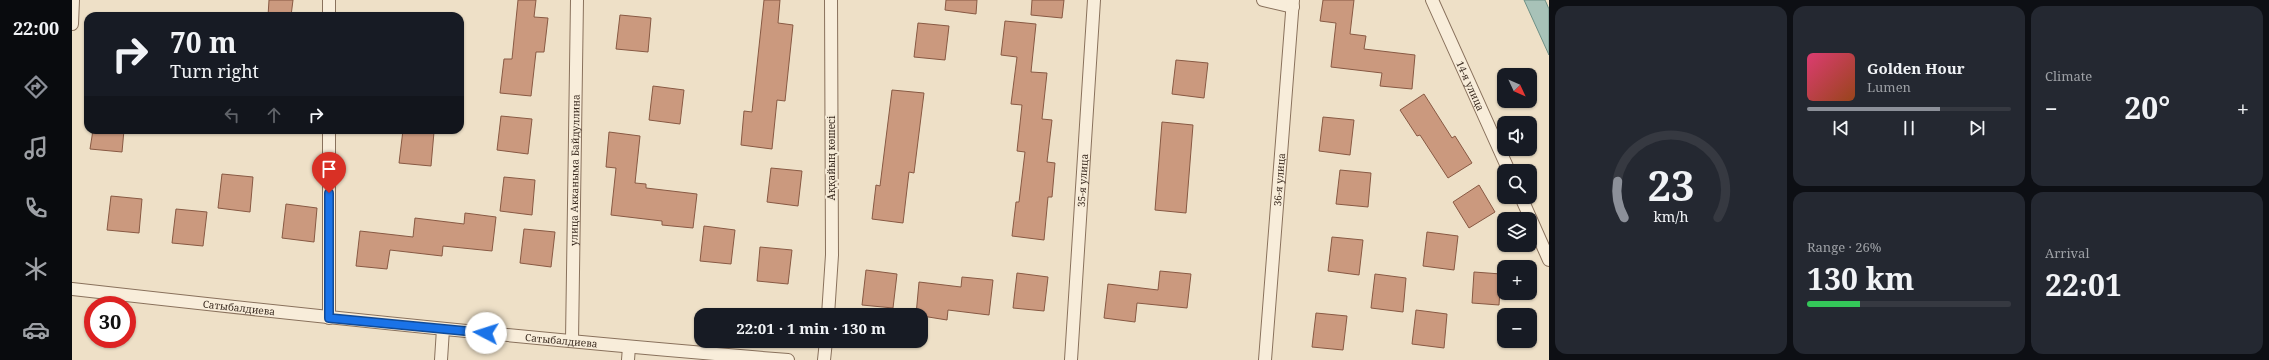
<!DOCTYPE html>
<meta charset="utf-8">
<style>
:root{--surface:#171b24;--page:#242831;--text:#f1f3f6;--muted:#9ea1a6;--line:#363941;--accent:#8c9099}
body{margin:0;font-family:"Noto Serif",serif;background:var(--page);color:var(--text);height:100vh;display:flex;flex-direction:column;font-size:15px;white-space:nowrap}
*{box-sizing:border-box;margin:0}
p{font-size:13px;color:var(--muted)}
.icon{flex:none;width:22px;height:22px;fill:none;stroke:currentColor;stroke-width:2;stroke-linecap:round;stroke-linejoin:round}
.map{position:relative;flex:1;overflow:hidden}
.panel{display:flex;flex-direction:column;gap:6px;padding:6px;background:#0d0f14;width:720px}
.panel>*{flex:none}
.banner{position:absolute;left:12px;top:12px;width:380px;height:122px;border-radius:12px;box-shadow:0 1px 3px #0004;background:#171b24;color:var(--text);overflow:hidden}
.needle{width:26px;rotate:134deg}
.buttons{position:absolute;left:1425px;top:68px;display:grid;gap:8px}
.buttons a{display:grid;place-items:center;width:40px;height:40px;border-radius:8px;background:var(--surface);box-shadow:0 1px 3px #0004;font-size:20px}
.speed{position:absolute;left:12px;top:296px;display:flex;gap:8px;font-size:20px;font-weight:700;text-align:center}
.speed>*{display:grid;place-content:center;width:52px;height:52px;border-radius:50%;background:var(--surface);box-shadow:0 1px 3px #0004;line-height:1}
.speed .limit{border:6px solid #d22;background:#fff;color:#111}
.pin{position:absolute;display:grid;place-items:center;width:34px;height:34px;color:#fff;margin:-41px -17px;border-radius:50% 50% 50% 0;rotate:-45deg;box-shadow:0 0 4px #0007}
.pin .icon{rotate:45deg}
.me{position:absolute;width:44px;margin:-22px;rotate:275deg;stroke-linejoin:round;filter:drop-shadow(0 0 3px #0008)}
.turn{display:flex;align-items:center;gap:14px;height:84px;padding:0 20px;font-size:18px}
.turn .icon{width:52px;height:52px;stroke-width:2.5}
.turn b{display:block;font-size:28px;line-height:34px}
.lanes{display:flex;align-items:center;height:38px;padding:0 20px;background:#0003;justify-content:center;gap:20px;direction:ltr}
.lanes .off{opacity:.35}
.big{font-size:30px;font-weight:700;line-height:1.1}
.panel .tile{flex:1;display:flex;flex-direction:column;justify-content:center;gap:6px;min-width:0;padding:0 14px;border-radius:12px;background:var(--page)}
.panel .dial{align-items:center;gap:0}
.dial svg{height:104px;overflow:visible;fill:none;stroke:var(--line);stroke-width:7;stroke-linecap:round;text-anchor:middle}
.dial text{fill:var(--text);stroke:none}
.song{display:flex;align-items:center;gap:12px}
.cover{width:48px;height:48px;border-radius:6px;background:linear-gradient(135deg,hsl(340 70% 55%),hsl(20 70% 35%))}
.played{height:4px;border-radius:2px;background:linear-gradient(90deg,var(--accent) 65%,var(--line) 65%)}
.keys{display:flex;justify-content:space-around;direction:ltr}
.heat{display:flex;justify-content:space-between;align-items:center;font-size:22px;direction:ltr}
.charge{height:6px;border-radius:3px;background:linear-gradient(90deg,#34c759 26%,var(--line) 0)}
.panel .tiles{flex:1;display:grid;gap:6px;grid-template-columns:repeat(3,1fr)}
.tile:first-child{grid-row:span 2}
.trip{position:absolute;left:622px;top:308px;width:234px;height:40px;border-radius:12px;background:var(--surface);box-shadow:0 1px 3px #0004;font-weight:700;line-height:40px;text-align:center}
main{display:flex;flex:1;min-height:0}
.dock{display:flex;flex-direction:column;width:72px;justify-content:space-around;align-items:center;background:#090b0e;color:var(--muted)}
.dock .icon{width:28px;height:28px}
.dock .active{color:var(--accent)}
.dock b{font-size:18px;color:var(--text)}
.map>svg:first-child{display:block}
.water{fill:#a8c2b8;stroke:#6e9086}
.building{fill:#cb997e;stroke:#885943}
.lines{fill:none;stroke-linecap:round;stroke-linejoin:round}
.minor-casing{stroke:#89715c;stroke-width:14}
.minor{stroke:#f8edda;stroke-width:12}
.route-casing{stroke:#114b97;stroke-width:10}
.route{stroke:#1a73e8;stroke-width:7}
.labels{text-anchor:middle;stroke-width:4;stroke-linejoin:round;paint-order:stroke}
.street-label{font-size:10px;fill:#3a2b20;stroke:#f5ead6}
</style>
<main>
<nav class="dock">
<b>22:00</b>
<svg class="icon active" aria-label="directions" viewBox="0 0 24 24"><path d="M12 3l9 9-9 9-9-9zM9 14v-3h6M13 9l2 2-2 2"/></svg>
<svg class="icon" aria-label="music" viewBox="0 0 24 24"><path d="M9 18V5l10-2v13"/><circle cx="6" cy="18" r="3"/><circle cx="16" cy="16" r="3"/></svg>
<svg class="icon" aria-label="phone" viewBox="0 0 24 24"><path d="M5 4h4l2 5-3 2q2 4 5 5l2-3 5 2v4C11 20 4 13 5 4z"/></svg>
<svg class="icon" aria-label="climate" viewBox="0 0 24 24"><path d="M12 3v18M4 7l16 10M4 17L20 7"/></svg>
<svg class="icon" aria-label="car" viewBox="0 0 24 24"><path d="M5 17H2v-5l4-1 3-4h7l3 4 3 1v5h-3M9 17h6M6 11h13"/><circle cx="7" cy="17" r="2"/><circle cx="17" cy="17" r="2"/></svg>
</nav>
<div class="map">
<svg width="1477" height="360" viewBox="0 0 1477 360">
<rect width="100%" height="100%" fill="#eee0c7"/>
<path class="water" d="M1452,0H1473L1477,9V55Z"/>
<g class="building">
<path d="M197,0H221L219,16H196Z"/>
<path d="M446,0H464L462,17L476,18L472,52H464L459,96L428,93L432,59H440Z"/>
<path d="M692,0H708L706,23L721,25L713,101L705,100L700,149L669,145L672,111L680,112Z"/>
<path d="M874,0H905L904,14L873,10Z"/>
<path d="M960,0H992L990,18L959,15Z"/>
<path d="M1251,0H1282L1278,34L1294,36L1292,49L1343,55L1340,89L1308,86L1310,73L1259,67L1264,23L1248,21Z"/>
<path d="M548,15L579,18L576,52L544,49Z"/>
<path d="M933,21L964,24L959,72L975,73L970,119L980,120L975,162L983,163L980,197H976L972,240L940,236L944,202H947L953,152L945,151L950,105L939,104L945,57L929,55Z"/>
<path d="M846,23L877,26L873,60L842,57Z"/>
<path d="M1104,60L1136,63L1132,98L1100,94Z"/>
<path d="M581,86L612,90L608,124L577,120Z"/>
<path d="M820,90L852,93L842,173L837,172L831,223L800,219L804,185L808,186Z"/>
<path d="M1352,94L1380,138L1383,136L1400,163L1376,178L1348,135L1345,136L1328,110Z"/>
<path d="M429,116L460,119L456,154L425,150Z"/>
<path d="M1251,117L1282,120L1278,155L1247,151Z"/>
<path d="M1090,122L1121,125L1114,213L1083,210Z"/>
<path d="M21,130H52L50,152L18,149Z"/>
<path d="M331,130L362,132L359,166L327,163Z"/>
<path d="M537,132L568,136L563,183L574,184V188L625,194L621,228L590,225V221L539,215L544,168L534,167Z"/>
<path d="M699,168L730,171L726,206L695,202Z"/>
<path d="M1268,170L1299,173L1296,207L1264,204Z"/>
<path d="M150,174L181,177L178,212L146,208Z"/>
<path d="M432,177L463,180L460,215L428,211Z"/>
<path d="M1407,185L1423,212L1397,228L1381,202Z"/>
<path d="M39,196L70,199L67,233L35,230Z"/>
<path d="M214,204L245,208L242,242L210,238Z"/>
<path d="M104,209L135,212L131,246L100,243Z"/>
<path d="M393,213L424,217L420,251L371,246L370,256L318,250L315,269L284,266L288,231L341,237L343,218L392,224Z"/>
<path d="M632,226L663,230L659,264L628,261Z"/>
<path d="M452,229L483,232L479,267L448,263Z"/>
<path d="M1355,232L1386,236L1382,270L1351,266Z"/>
<path d="M1260,237L1291,240L1287,275L1256,271Z"/>
<path d="M688,247L720,250L716,284L685,281Z"/>
<path d="M794,270L825,274L821,308L790,305Z"/>
<path d="M1088,271L1119,274L1115,308L1065,303L1063,322L1032,318L1036,284L1086,290Z"/>
<path d="M1402,272L1429,274L1427,305L1400,303Z"/>
<path d="M945,273L976,277L972,311L941,308Z"/>
<path d="M1303,274L1334,278L1331,312L1299,308Z"/>
<path d="M890,277L921,280L917,315L876,310L875,320L844,315L847,282L889,287Z"/>
<path d="M1344,310L1375,314L1372,348L1340,344Z"/>
<path d="M1244,313L1275,316L1271,350L1240,347Z"/>
</g>
<g class="lines">
<g class="minor-casing">
<g id="minor">
<path d="M1191,0L1221,7"/>
<path id="s1" d="M1360,0L1437,171"/>
<path d="M257,16V0"/>
<path d="M0,24L1,0"/>
<path d="M1449,197L1477,260"/>
<path id="s2" d="M0,289C238,316 477,341 716,360"/>
<path d="M756,315L760,255L759,0"/>
<path d="M257,318V130"/>
<path id="s3" d="M500,340L505,0"/>
<path d="M369,360L371,329"/>
<path d="M556,360L557,347"/>
<path d="M752,360L754,341"/>
<path id="s4" d="M999,360L1022,0"/>
<path id="s5" d="M1193,360L1221,0"/>
</g>
</g>
<use href="#minor" class="minor"/>
</g>
<g class="lines">
<g class="route-casing">
<path id="route" d="M257,193V318L414,333"/>
</g>
<use href="#route" class="route"/>
</g>
<g class="labels">
<g class="street-label">
<text dy="4" stroke="none"><textPath href="#s1" startOffset="94">14-я улица</textPath></text>
<text transform="translate(759 158) rotate(-90)" y="4">Аққайың көшесі</text>
<text dy="4" stroke="none"><textPath href="#s3" startOffset="170">улица Акканыма Байдуллина</textPath></text>
<text dy="4" stroke="none"><textPath href="#s4" startOffset="180">35-я улица</textPath></text>
<text dy="4" stroke="none"><textPath href="#s5" startOffset="181">36-я улица</textPath></text>
<text dy="4" stroke="none"><textPath href="#s2" startOffset="168">Сатыбалдиева</textPath></text>
<text dy="4" stroke="none"><textPath href="#s2" startOffset="492">Сатыбалдиева</textPath></text>
</g>
</g>
</svg>
<div class="buttons">
<a><svg class="needle" viewBox="-14 -14 28 28"><path d="M0-13l5 13h-10z" fill="#e53935"/><path d="M0 13l5-13h-10z" fill="#9ea1a6"/></svg></a>
<a><svg class="icon" aria-label="sound" viewBox="0 0 24 24"><path d="M4 9h4l5-4v14l-5-4H4zM17 9q2 3 0 6"/></svg></a>
<a><svg class="icon" aria-label="search" viewBox="0 0 24 24"><circle cx="10" cy="10" r="6"/><path d="M15 15l6 6"/></svg></a>
<a><svg class="icon" aria-label="layers" viewBox="0 0 24 24"><path d="M12 4l9 5-9 5-9-5zM3 14l9 5 9-5"/></svg></a>
<a>+</a>
<a>−</a>
</div>
<div class="speed"><div class="limit">30</div></div>
<div class="pin" style="left:257px;top:193px;background:#d93025"><svg class="icon" aria-label="arrive" viewBox="0 0 24 24"><path d="M6 21V4h12l-3 4 3 4H6"/></svg></div>
<svg class="me" style="left:414px;top:333px" viewBox="-20 -20 40 40"><circle r="19" fill="#fff"/><path d="M0-13L10 11 0 6-10 11z" fill="#1a73e8"/></svg>
<div class="trip">22:01 · 1 min · 130 m</div>
<div class="banner">
<div class="turn"><svg class="icon" aria-label="right" viewBox="0 0 24 24"><path d="M7 20v-9h11M14 6l5 5-5 5"/></svg><div><b>70 m</b>Turn right</div></div>
<div class="lanes"><svg class="icon off" aria-label="left" viewBox="0 0 24 24"><path d="M17 20v-9H6M10 6l-5 5 5 5"/></svg><svg class="icon off" aria-label="ahead" viewBox="0 0 24 24"><path d="M12 20V5M6 11l6-6 6 6"/></svg><svg class="icon" aria-label="right" viewBox="0 0 24 24"><path d="M7 20v-9h11M14 6l5 5-5 5"/></svg></div>
</div>
</div>
<section class="panel">
<div class="tiles">
<div class="tile dial"><svg viewBox="0 0 100 80">
<path d="M14 69A42 42 0 1 1 86 69"/>
<path d="M14 69A42 42 0 0 1 9 41" stroke="#8c9099"/>
<text x="50" y="56" font-size="32" font-weight="700">23</text>
<text x="50" y="72" font-size="11">km/h</text>
</svg></div>
<div class="tile">
<div class="song"><i class="cover"></i><div><b>Golden Hour</b><p>Lumen</p></div></div>
<div class="played"></div>
<div class="keys"><svg class="icon" aria-label="previous" viewBox="0 0 24 24"><path d="M18 5L8 12l10 7zM5 5v14"/></svg><svg class="icon" aria-label="pause" viewBox="0 0 24 24"><path d="M8 5v14M16 5v14"/></svg><svg class="icon" aria-label="next" viewBox="0 0 24 24"><path d="M6 5l10 7-10 7zM19 5v14"/></svg></div>
</div>
<div class="tile"><p>Climate</p>
<div class="heat"><a>−</a><b class="big">20°</b><a>+</a></div>
</div>
<div class="tile"><p>Range · 26%</p><b class="big">130 km</b><div class="charge"></div></div>
<div class="tile"><p>Arrival</p><b class="big">22:01</b></div>
</div>
</section>
</main>
